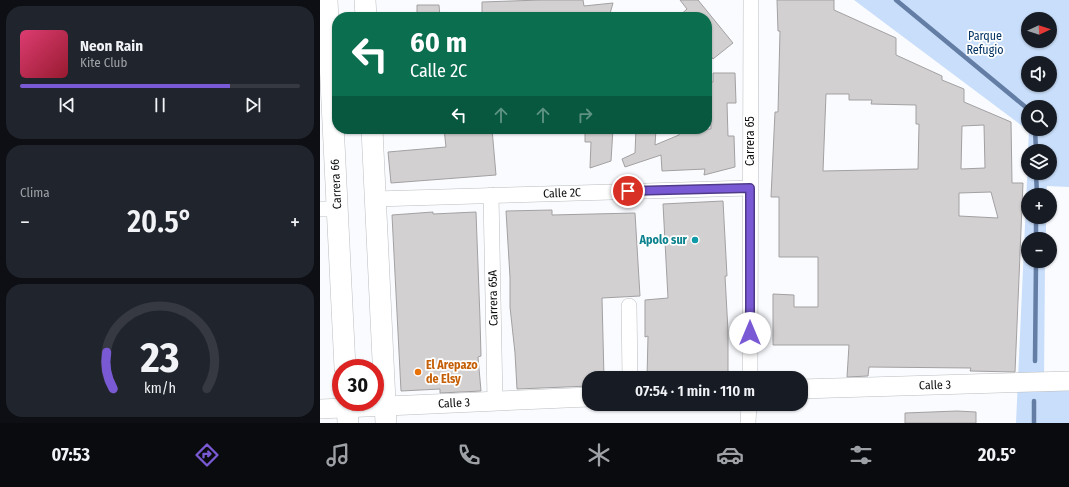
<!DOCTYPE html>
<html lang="es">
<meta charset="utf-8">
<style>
:root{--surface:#171b24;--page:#20242c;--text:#f1f3f6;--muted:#9ea1a6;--line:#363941;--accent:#7a5ad4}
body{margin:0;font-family:"Fira Sans Condensed",sans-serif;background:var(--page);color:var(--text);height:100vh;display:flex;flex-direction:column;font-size:15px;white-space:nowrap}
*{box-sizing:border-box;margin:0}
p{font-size:13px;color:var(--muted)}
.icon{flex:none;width:22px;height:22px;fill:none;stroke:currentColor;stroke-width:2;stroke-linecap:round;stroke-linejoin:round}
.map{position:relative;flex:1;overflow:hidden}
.sheet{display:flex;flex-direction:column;gap:6px;padding:6px;background:#0d0f14;width:320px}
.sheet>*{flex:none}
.hud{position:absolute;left:12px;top:12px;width:380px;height:122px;border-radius:16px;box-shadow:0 1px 3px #0004;background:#0b6e4f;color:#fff;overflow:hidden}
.needle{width:26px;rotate:87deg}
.controls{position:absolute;left:701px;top:12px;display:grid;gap:8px}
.controls a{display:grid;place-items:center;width:36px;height:36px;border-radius:50%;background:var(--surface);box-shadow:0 1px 3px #0004;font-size:20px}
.speed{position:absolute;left:12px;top:359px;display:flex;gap:8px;font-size:20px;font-weight:700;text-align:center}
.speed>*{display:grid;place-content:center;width:52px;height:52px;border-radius:50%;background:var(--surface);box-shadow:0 1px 3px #0004;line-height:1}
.speed .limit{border:6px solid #d22;background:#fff;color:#111}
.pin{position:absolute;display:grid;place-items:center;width:34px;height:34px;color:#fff;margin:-17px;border:2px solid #fff;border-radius:50%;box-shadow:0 1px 4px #0007}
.me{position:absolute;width:44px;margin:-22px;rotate:0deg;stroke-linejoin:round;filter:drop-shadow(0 0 3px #0008)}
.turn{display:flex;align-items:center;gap:14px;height:84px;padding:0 12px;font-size:18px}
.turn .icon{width:52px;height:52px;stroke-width:2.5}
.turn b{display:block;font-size:28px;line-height:34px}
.lanes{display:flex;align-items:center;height:38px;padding:0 12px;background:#0003;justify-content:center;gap:20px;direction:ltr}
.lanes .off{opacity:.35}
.big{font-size:30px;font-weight:600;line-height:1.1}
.sheet .card{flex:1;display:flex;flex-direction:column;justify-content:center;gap:6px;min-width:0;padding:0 14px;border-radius:16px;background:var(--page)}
.sheet .dial{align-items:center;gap:0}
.dial svg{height:104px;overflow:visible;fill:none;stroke:var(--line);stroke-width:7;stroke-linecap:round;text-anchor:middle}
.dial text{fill:var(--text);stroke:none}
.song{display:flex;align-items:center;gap:12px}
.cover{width:48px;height:48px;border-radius:6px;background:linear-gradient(135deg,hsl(340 70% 55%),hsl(350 70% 35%))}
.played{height:4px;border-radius:2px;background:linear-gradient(90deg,var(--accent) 75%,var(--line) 75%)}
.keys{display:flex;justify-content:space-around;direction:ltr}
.heat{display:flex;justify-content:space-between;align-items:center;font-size:22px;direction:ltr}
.trip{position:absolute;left:262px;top:371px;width:226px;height:40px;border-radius:16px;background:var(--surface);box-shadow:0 1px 3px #0004;font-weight:600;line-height:40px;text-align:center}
.menu{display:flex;height:64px;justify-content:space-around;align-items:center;background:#090b0e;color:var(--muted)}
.menu .icon{width:28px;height:28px}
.menu .active{color:var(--accent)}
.menu b{font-size:18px;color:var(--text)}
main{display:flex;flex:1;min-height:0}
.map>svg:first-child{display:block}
.green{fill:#c8defa;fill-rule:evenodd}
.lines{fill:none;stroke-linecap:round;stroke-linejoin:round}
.stream{stroke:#637da4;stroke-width:4.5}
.building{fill:#d3d0d2;stroke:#a3a0a2;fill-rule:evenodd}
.minor-casing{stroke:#bbbdbf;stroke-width:16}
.tertiary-casing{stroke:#bbbdbf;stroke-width:20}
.secondary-casing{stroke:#bbbdbf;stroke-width:22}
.minor{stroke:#fff;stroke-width:15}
.tertiary{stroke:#fff;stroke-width:19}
.secondary{stroke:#fff;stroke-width:21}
.route-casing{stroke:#4f3a8a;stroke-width:10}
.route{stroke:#7a5ad4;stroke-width:7}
.culture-dot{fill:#0f9aa8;stroke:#fff;stroke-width:1.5}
.food-dot{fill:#e8710a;stroke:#fff;stroke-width:1.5}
.labels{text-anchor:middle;stroke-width:3.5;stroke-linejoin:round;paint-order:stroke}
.park-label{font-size:12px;fill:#073665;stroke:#fff}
.street-label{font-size:12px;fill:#0b0c0c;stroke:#fff}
.culture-label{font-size:12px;font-weight:bold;fill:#0d838f;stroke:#fff;text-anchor:end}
.food-label{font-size:12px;font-weight:bold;fill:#c56008;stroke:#fff;text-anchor:start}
</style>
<main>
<section class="sheet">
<div class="card">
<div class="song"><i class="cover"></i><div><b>Neon Rain</b><p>Kite Club</p></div></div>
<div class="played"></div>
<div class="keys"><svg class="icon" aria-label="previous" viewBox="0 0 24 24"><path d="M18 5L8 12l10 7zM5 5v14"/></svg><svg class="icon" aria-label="pause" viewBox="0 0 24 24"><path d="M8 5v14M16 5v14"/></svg><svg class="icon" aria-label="next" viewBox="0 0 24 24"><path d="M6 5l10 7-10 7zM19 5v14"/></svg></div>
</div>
<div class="card"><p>Clima</p>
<div class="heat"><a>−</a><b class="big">20.5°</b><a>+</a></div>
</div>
<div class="card dial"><svg viewBox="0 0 100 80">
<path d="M14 69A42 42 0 1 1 86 69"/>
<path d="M14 69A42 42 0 0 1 9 41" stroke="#7a5ad4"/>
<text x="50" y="56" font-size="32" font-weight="700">23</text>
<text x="50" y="72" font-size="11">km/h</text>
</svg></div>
</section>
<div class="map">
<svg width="749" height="423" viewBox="0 0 749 423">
<rect width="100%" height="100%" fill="#f9fbfe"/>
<path class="green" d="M534,0H749V187L727,186L726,195H708V217H726V239H708V261H725L724,381H749V423H696L708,159V173H730V151H708L709,131ZM708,19H730V41H708ZM708,63H730V85H708ZM708,107H730V129H708Z"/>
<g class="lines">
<g class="stream">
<path d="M576,0L708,109"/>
<path d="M715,129L716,151"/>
<path d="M716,173L717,195"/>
<path d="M716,239V217"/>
<path d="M715,361L716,261"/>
<path d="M714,423V401"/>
</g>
</g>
<g class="building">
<path d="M221,0H263L264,6L293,3L289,17H162V2Z"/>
<path d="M360,0H378L413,43L393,59L387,51V17H358L367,9Z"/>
<path d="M457,0H514V10L576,38V55L622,76V80L644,89V102L691,122L692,183H703L695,372L650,371L651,368L549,367L548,376L527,377L529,345H453V294L474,295V307H498V257H459V197H451L455,112H458L460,31H458ZM506,94H529V100H552L551,104L596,105V124H599L598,169L503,171ZM664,125L665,168L641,169L642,126ZM671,192L678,218L639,216V193Z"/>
<path d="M97,5H119L120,17H97Z"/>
<path d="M393,73H415L416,103H407L408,136H414L415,167L384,175L385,169L342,171L341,155L305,167L302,159L315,153L316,129H336L335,145L359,135V129H391L390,104H387V82H393Z"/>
<path d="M124,129H172L176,175L71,183L68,152L126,147Z"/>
<path d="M265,129H293L291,161L270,168L271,142H265Z"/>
<path d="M403,201L407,276H405L408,331V375L327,378L328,336L325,337V300L348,298L343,204Z"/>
<path d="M232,210V215L315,213L320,296L282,298L284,378H269V386L197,389L195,353L190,307V277L186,211Z"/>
<path d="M113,212V214L156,212L160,319L161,356L158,357L161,391L120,393V389L81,391L72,215Z"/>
<path d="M637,411L656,412V423H585V413Z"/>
</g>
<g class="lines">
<g class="minor-casing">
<g id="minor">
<path d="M171,195L175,401"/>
<path d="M55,199L430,188"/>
<path d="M0,209H17"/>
<path d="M309,306L310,378"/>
<path d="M430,378L431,0"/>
<path d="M428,423L429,404"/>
</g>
</g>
<g class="tertiary-casing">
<g id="tertiary">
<path d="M481,389L749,381"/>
<path d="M0,409L269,397"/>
</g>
</g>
<g class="secondary-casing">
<g id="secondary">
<path d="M7,0L25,368"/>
<path d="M45,0L46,17"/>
<path d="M52,129L66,423"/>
<path d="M27,402L28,423"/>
</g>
</g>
<use href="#minor" class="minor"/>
<use href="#tertiary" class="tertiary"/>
<use href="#secondary" class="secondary"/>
</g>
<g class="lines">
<g class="route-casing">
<path id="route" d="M308,191L430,188V333"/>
</g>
<use href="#route" class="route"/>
</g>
<circle class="culture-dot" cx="375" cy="240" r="4"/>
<circle class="food-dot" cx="98" cy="372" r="4"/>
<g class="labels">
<g class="park-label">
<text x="665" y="40">Parque<tspan x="665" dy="14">Refugio</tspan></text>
</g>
<g class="street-label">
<text transform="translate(430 141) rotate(-90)" y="4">Carrera 65</text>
<text transform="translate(16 184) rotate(-93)" y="4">Carrera 66</text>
<text transform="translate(242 193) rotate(-2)" y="4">Calle 2C</text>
<text transform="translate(173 298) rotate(-91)" y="4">Carrera 65A</text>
<text transform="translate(615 385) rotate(-2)" y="4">Calle 3</text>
<text transform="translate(134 403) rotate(-3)" y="4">Calle 3</text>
</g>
<g class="culture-label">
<text x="367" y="244">Apolo sur</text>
</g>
<g class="food-label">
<text x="106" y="369">El Arepazo<tspan x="106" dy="14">de Elsy</tspan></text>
</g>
</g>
</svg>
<div class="controls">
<a><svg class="needle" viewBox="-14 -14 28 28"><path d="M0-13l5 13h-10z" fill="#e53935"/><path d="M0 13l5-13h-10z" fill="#9ea1a6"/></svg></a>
<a><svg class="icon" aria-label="sound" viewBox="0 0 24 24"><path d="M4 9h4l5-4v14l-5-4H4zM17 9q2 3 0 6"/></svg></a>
<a><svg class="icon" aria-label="search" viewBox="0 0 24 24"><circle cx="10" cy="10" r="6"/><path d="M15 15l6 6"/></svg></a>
<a><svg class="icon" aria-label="layers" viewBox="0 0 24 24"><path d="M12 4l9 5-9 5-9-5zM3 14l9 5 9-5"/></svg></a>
<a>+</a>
<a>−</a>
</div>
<div class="speed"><div class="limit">30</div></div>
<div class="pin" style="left:308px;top:191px;background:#d93025"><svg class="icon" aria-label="arrive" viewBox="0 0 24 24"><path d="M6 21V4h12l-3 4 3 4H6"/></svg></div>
<svg class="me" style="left:430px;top:333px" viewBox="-20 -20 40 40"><circle r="19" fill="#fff"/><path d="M0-13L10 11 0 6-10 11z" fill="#7a5ad4"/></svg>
<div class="trip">07:54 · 1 min · 110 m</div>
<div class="hud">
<div class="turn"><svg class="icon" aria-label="left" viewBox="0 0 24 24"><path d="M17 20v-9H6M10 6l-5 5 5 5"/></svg><div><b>60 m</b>Calle 2C</div></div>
<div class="lanes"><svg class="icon" aria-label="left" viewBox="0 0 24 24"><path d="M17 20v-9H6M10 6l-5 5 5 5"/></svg><svg class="icon off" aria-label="ahead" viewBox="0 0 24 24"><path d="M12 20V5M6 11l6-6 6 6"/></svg><svg class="icon off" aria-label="ahead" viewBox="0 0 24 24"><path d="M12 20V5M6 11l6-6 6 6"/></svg><svg class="icon off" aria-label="right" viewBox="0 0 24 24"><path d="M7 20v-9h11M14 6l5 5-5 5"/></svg></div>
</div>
</div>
</main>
<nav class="menu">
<b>07:53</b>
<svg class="icon active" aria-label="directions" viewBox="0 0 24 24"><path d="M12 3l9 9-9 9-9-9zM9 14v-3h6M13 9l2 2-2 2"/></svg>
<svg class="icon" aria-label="music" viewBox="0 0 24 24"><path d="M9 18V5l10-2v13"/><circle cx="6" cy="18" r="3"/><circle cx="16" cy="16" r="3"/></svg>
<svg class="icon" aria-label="phone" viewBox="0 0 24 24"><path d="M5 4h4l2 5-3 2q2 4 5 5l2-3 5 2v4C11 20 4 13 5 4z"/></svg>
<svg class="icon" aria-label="climate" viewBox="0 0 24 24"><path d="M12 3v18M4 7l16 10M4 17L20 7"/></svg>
<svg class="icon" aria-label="car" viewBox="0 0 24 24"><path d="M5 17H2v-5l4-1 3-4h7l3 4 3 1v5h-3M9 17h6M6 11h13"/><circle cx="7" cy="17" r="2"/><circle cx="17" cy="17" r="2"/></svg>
<svg class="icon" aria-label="filters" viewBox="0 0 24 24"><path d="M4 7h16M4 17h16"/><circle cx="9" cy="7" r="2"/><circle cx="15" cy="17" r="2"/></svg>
<b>20.5°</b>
</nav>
